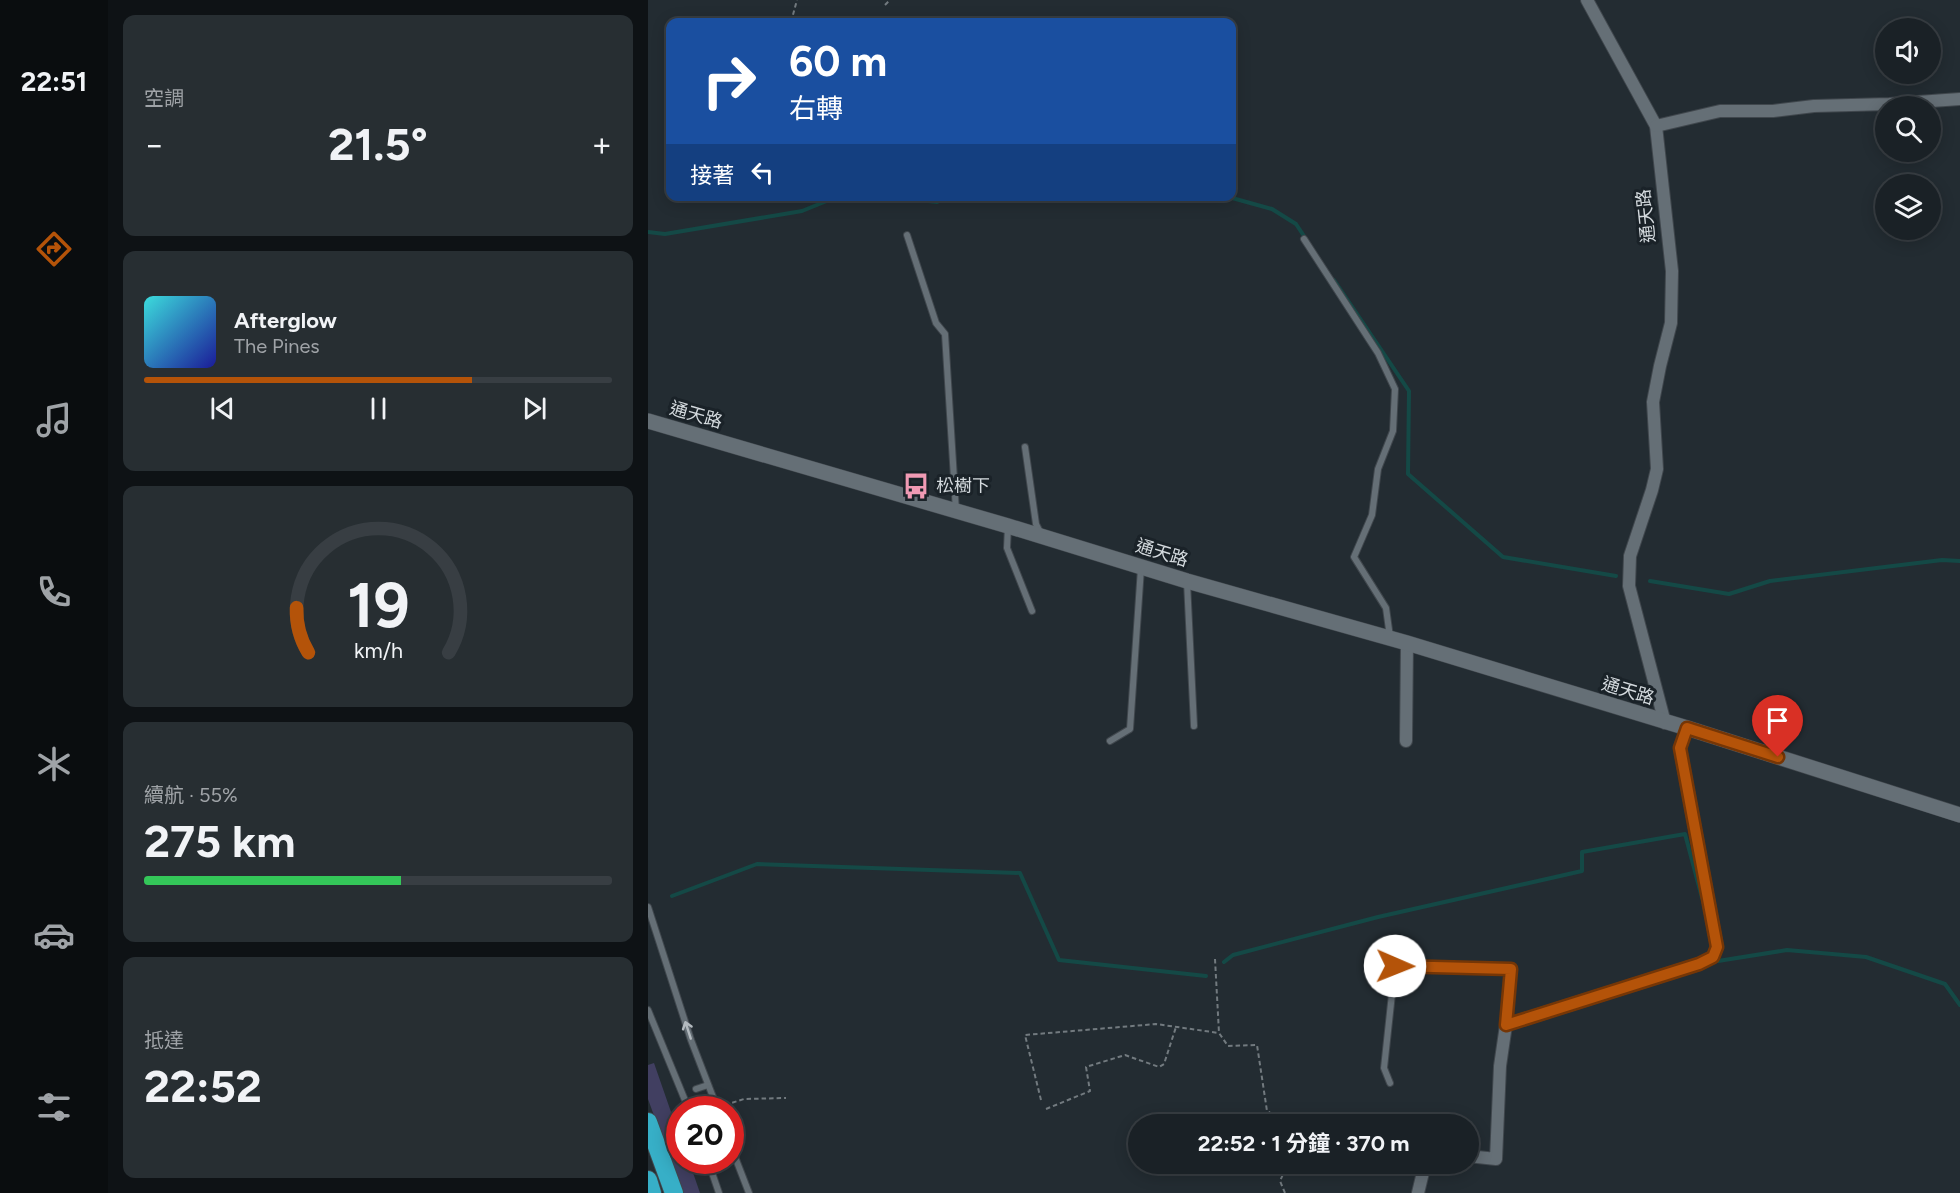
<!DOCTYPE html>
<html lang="zh-TW">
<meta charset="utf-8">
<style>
:root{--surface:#1a2126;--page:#272e32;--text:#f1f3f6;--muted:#9fa3a7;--line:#383e43;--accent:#b45309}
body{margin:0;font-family:Figtree,"Noto Sans TC",sans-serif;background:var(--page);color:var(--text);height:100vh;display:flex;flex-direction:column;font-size:22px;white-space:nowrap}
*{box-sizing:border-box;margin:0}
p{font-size:20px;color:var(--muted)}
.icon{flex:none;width:33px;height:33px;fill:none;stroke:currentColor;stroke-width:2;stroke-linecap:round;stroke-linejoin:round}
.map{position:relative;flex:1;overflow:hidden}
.side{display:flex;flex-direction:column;gap:15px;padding:15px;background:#0e1215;width:540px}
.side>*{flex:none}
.hud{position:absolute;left:18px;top:18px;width:570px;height:183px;border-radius:12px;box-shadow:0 3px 15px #0003,0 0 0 2px var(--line);background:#1a4fa0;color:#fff;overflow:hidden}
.fabs{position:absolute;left:1227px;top:18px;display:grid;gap:12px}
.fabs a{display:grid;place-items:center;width:66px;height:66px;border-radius:50%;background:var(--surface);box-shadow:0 3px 15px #0003,0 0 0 2px var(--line);font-size:30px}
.speed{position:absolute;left:18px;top:1096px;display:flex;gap:12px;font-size:30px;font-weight:700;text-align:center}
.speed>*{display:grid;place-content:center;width:78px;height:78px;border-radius:50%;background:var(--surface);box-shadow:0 3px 15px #0003,0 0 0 2px var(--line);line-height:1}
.speed .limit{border:9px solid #d22;background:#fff;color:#111}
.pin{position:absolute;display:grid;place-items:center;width:51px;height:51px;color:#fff;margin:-62px -26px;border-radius:50% 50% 50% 0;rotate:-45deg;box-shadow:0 0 6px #0007}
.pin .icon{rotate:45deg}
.me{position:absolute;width:66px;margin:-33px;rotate:91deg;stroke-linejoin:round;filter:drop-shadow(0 0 4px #0008)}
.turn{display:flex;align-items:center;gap:21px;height:126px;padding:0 24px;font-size:27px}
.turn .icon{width:78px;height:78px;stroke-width:2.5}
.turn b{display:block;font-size:42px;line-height:51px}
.then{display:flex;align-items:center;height:57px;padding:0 24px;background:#0003;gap:12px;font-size:22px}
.big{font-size:45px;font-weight:700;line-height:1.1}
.side .widget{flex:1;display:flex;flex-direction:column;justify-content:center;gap:9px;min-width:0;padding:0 21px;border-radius:12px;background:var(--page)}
.side .dial{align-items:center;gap:0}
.dial svg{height:156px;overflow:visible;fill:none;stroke:var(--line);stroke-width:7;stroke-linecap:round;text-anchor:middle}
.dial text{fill:var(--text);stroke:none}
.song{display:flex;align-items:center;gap:18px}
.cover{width:72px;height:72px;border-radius:9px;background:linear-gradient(135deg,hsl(180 70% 55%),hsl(240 70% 35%))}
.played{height:6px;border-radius:3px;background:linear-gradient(90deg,var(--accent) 70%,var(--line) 70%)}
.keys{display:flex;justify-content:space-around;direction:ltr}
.heat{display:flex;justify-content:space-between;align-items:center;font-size:33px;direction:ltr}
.charge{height:9px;border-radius:4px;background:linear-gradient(90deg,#34c759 55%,var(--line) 0)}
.trip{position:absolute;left:480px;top:1114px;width:351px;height:60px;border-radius:30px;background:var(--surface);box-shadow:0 3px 15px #0003,0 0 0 2px var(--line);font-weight:700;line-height:60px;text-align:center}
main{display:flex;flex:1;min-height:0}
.tabs{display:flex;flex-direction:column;width:108px;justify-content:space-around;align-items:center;background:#0a0d0f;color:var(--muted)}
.tabs .icon{width:42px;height:42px}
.tabs .on{color:var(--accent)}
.tabs b{font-size:27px;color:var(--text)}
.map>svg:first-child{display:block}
.green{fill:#413f61}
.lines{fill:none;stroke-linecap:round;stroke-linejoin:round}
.stream{stroke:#144946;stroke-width:4}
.lane-casing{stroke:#40474d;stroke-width:8}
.street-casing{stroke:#40474d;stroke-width:14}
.secondary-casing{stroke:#40474d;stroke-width:16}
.highway-casing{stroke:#40474d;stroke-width:20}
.path{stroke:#727a7f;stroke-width:2;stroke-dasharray:4.5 3;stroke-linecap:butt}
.lane{stroke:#656f76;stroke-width:6}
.street{stroke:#656f76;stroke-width:12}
.secondary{stroke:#656f76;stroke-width:15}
.highway{stroke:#37afc7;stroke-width:18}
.oneway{stroke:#b3babf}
.route-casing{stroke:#753606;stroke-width:15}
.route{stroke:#b45309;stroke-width:10}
.labels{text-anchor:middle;stroke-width:6;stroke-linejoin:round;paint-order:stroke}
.street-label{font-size:18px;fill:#d4dade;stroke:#1a2228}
.poi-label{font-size:18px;fill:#d4dade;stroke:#1a2228;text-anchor:start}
</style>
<main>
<nav class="tabs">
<b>22:51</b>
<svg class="icon on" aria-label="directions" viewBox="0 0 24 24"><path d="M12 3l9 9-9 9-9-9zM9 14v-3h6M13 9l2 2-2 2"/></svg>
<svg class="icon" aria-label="music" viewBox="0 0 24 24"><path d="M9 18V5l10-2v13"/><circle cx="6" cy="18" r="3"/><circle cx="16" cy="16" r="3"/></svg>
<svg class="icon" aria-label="phone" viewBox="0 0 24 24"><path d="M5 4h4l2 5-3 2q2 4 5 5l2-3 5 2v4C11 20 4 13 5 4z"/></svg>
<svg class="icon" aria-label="climate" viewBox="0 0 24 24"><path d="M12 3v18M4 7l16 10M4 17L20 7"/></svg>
<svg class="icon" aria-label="car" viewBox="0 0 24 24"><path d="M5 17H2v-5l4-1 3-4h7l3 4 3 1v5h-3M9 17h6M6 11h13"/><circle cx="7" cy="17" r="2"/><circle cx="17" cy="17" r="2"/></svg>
<svg class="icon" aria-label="filters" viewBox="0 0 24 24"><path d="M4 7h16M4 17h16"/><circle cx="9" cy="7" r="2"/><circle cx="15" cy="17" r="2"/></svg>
</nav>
<section class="side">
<div class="widget"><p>空調</p>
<div class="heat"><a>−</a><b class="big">21.5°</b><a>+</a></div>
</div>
<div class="widget">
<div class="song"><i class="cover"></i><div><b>Afterglow</b><p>The Pines</p></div></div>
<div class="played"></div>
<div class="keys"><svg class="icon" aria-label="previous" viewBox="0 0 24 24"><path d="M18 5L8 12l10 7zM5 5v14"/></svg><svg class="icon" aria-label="pause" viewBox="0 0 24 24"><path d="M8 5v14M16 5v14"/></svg><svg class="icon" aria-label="next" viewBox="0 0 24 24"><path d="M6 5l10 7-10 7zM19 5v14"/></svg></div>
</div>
<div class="widget dial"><svg viewBox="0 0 100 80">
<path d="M14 69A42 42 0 1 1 86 69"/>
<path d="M14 69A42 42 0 0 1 8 46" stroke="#b45309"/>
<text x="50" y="56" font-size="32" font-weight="700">19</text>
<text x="50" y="72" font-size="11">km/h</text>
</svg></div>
<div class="widget"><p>續航 · 55%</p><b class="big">275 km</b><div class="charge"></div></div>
<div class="widget"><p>抵達</p><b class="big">22:52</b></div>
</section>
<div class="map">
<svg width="1312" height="1193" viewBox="0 0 1312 1193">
<rect width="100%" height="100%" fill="#232c32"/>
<path class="green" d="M6,1063L31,1135L32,1161H41L52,1193H34L0,1099V1065Z"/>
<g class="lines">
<g class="stream">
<path d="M235,196L289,202L299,196"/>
<path d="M577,196L624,209L648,224L658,239"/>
<path d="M0,232L17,234L154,211L191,196"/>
<path d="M686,280L761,391L760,474L855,557L968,576"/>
<path d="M1002,581L1081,594L1122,581L1294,560L1312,561"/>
<path d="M24,896L109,864L372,873L411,960L558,976"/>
<path d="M1070,961L1139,950L1218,957L1297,984L1312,1005"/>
<path d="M576,962L585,955L730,917L934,871V852L1037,834L1054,898"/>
</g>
<g class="lane-casing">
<g id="lane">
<path d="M259,235L288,323L297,334L308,511"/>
<path d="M656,239L730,353L747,389L745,431L730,469L724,515L706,557L738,608L742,637"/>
<path d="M377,447L388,524L392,532"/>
<path d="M360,526L359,548L384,611"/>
<path d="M539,582L546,726"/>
<path d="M462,741L482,729L493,568"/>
<path d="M0,907L43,1040L70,1110"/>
<path d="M0,1010L41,1110"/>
<path d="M742,1083L736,1068L747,966L863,969L858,1024"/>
<path d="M48,1089L60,1085"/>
<path d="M82,1144L101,1193"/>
<path d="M60,1161L71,1193"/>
</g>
</g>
<g class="street-casing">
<g id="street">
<path d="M939,0L1008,126L1024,271L1023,323L1012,366L1005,402L1009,469L1004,490L982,556L981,586L1017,723"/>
<path d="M1008,126L1072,111H1125L1166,106L1241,104L1312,99"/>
<path d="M758,741L759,643"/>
<path d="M820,1156L848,1159L852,1066L858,1025L1051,964L1065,957L1069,947L1032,748L1039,728"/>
<path d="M770,1193L777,1164"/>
</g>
</g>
<g class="secondary-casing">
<path id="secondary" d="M0,421L360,526L539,581L759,643L1039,728L1312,815"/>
</g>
<g class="highway-casing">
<g id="highway">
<path d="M0,1122L26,1193"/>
<path d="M0,1180L4,1193"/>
</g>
</g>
<g class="path">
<path d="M237,5L242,0"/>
<path d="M143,22L149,0"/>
<path d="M567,959L571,1033L580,1046L609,1045L619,1111L644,1125"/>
<path d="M393,1100L377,1035L508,1024L571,1033"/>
<path d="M77,1105L96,1099L138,1098"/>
<path d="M398,1109L442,1091L438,1067L477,1055L511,1067L516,1064L528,1027"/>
<path d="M637,1193L632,1181L636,1172L645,1164"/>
</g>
<use href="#lane" class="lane"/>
<use href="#street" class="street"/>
<use href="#secondary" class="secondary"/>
<use href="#highway" class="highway"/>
</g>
<defs><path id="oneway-shaft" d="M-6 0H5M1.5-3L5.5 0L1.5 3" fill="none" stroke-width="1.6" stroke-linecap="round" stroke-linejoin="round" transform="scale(1.5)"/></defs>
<use class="oneway" href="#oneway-shaft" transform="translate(40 1030) rotate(-108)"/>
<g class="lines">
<g class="route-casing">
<path id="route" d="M747,966L863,969L858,1025L1051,964L1065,957L1069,947L1032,748L1039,728L1130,757"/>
</g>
<use href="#route" class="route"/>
</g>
<defs>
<g id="bus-bare" transform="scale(2.07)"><path d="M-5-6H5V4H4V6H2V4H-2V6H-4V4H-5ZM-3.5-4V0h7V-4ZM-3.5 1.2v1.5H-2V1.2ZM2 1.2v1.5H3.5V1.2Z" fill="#f09ab4" stroke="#1a2228" stroke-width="2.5" paint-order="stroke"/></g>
</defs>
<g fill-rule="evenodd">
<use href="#bus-bare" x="268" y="486"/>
</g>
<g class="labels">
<g class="street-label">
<text transform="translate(998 216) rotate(-96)" y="6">通天路</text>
<text transform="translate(48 415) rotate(16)" y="6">通天路</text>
<text transform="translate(514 553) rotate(17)" y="6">通天路</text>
<text transform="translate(980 691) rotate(17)" y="6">通天路</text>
</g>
<g class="poi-label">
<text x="288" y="492">松樹下</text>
</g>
</g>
</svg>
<div class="fabs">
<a><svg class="icon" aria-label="sound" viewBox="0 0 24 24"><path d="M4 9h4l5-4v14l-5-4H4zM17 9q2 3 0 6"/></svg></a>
<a><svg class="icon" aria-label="search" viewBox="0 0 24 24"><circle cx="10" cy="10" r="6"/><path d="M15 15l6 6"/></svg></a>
<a><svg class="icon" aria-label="layers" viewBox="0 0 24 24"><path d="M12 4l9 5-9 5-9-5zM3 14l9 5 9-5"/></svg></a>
</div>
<div class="speed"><div class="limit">20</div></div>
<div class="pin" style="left:1130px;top:757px;background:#d93025"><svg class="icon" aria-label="arrive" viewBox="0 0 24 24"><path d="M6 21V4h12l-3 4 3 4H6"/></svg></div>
<svg class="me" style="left:747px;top:966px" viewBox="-20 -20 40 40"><circle r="19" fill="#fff"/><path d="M0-13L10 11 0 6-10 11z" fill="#b45309"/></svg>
<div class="trip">22:52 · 1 分鐘 · 370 m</div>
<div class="hud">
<div class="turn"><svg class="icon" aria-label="right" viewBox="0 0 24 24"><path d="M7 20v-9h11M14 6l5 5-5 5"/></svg><div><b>60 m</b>右轉</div></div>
<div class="then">接著<svg class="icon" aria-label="left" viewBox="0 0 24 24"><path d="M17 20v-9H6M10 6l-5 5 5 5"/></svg></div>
</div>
</div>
</main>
